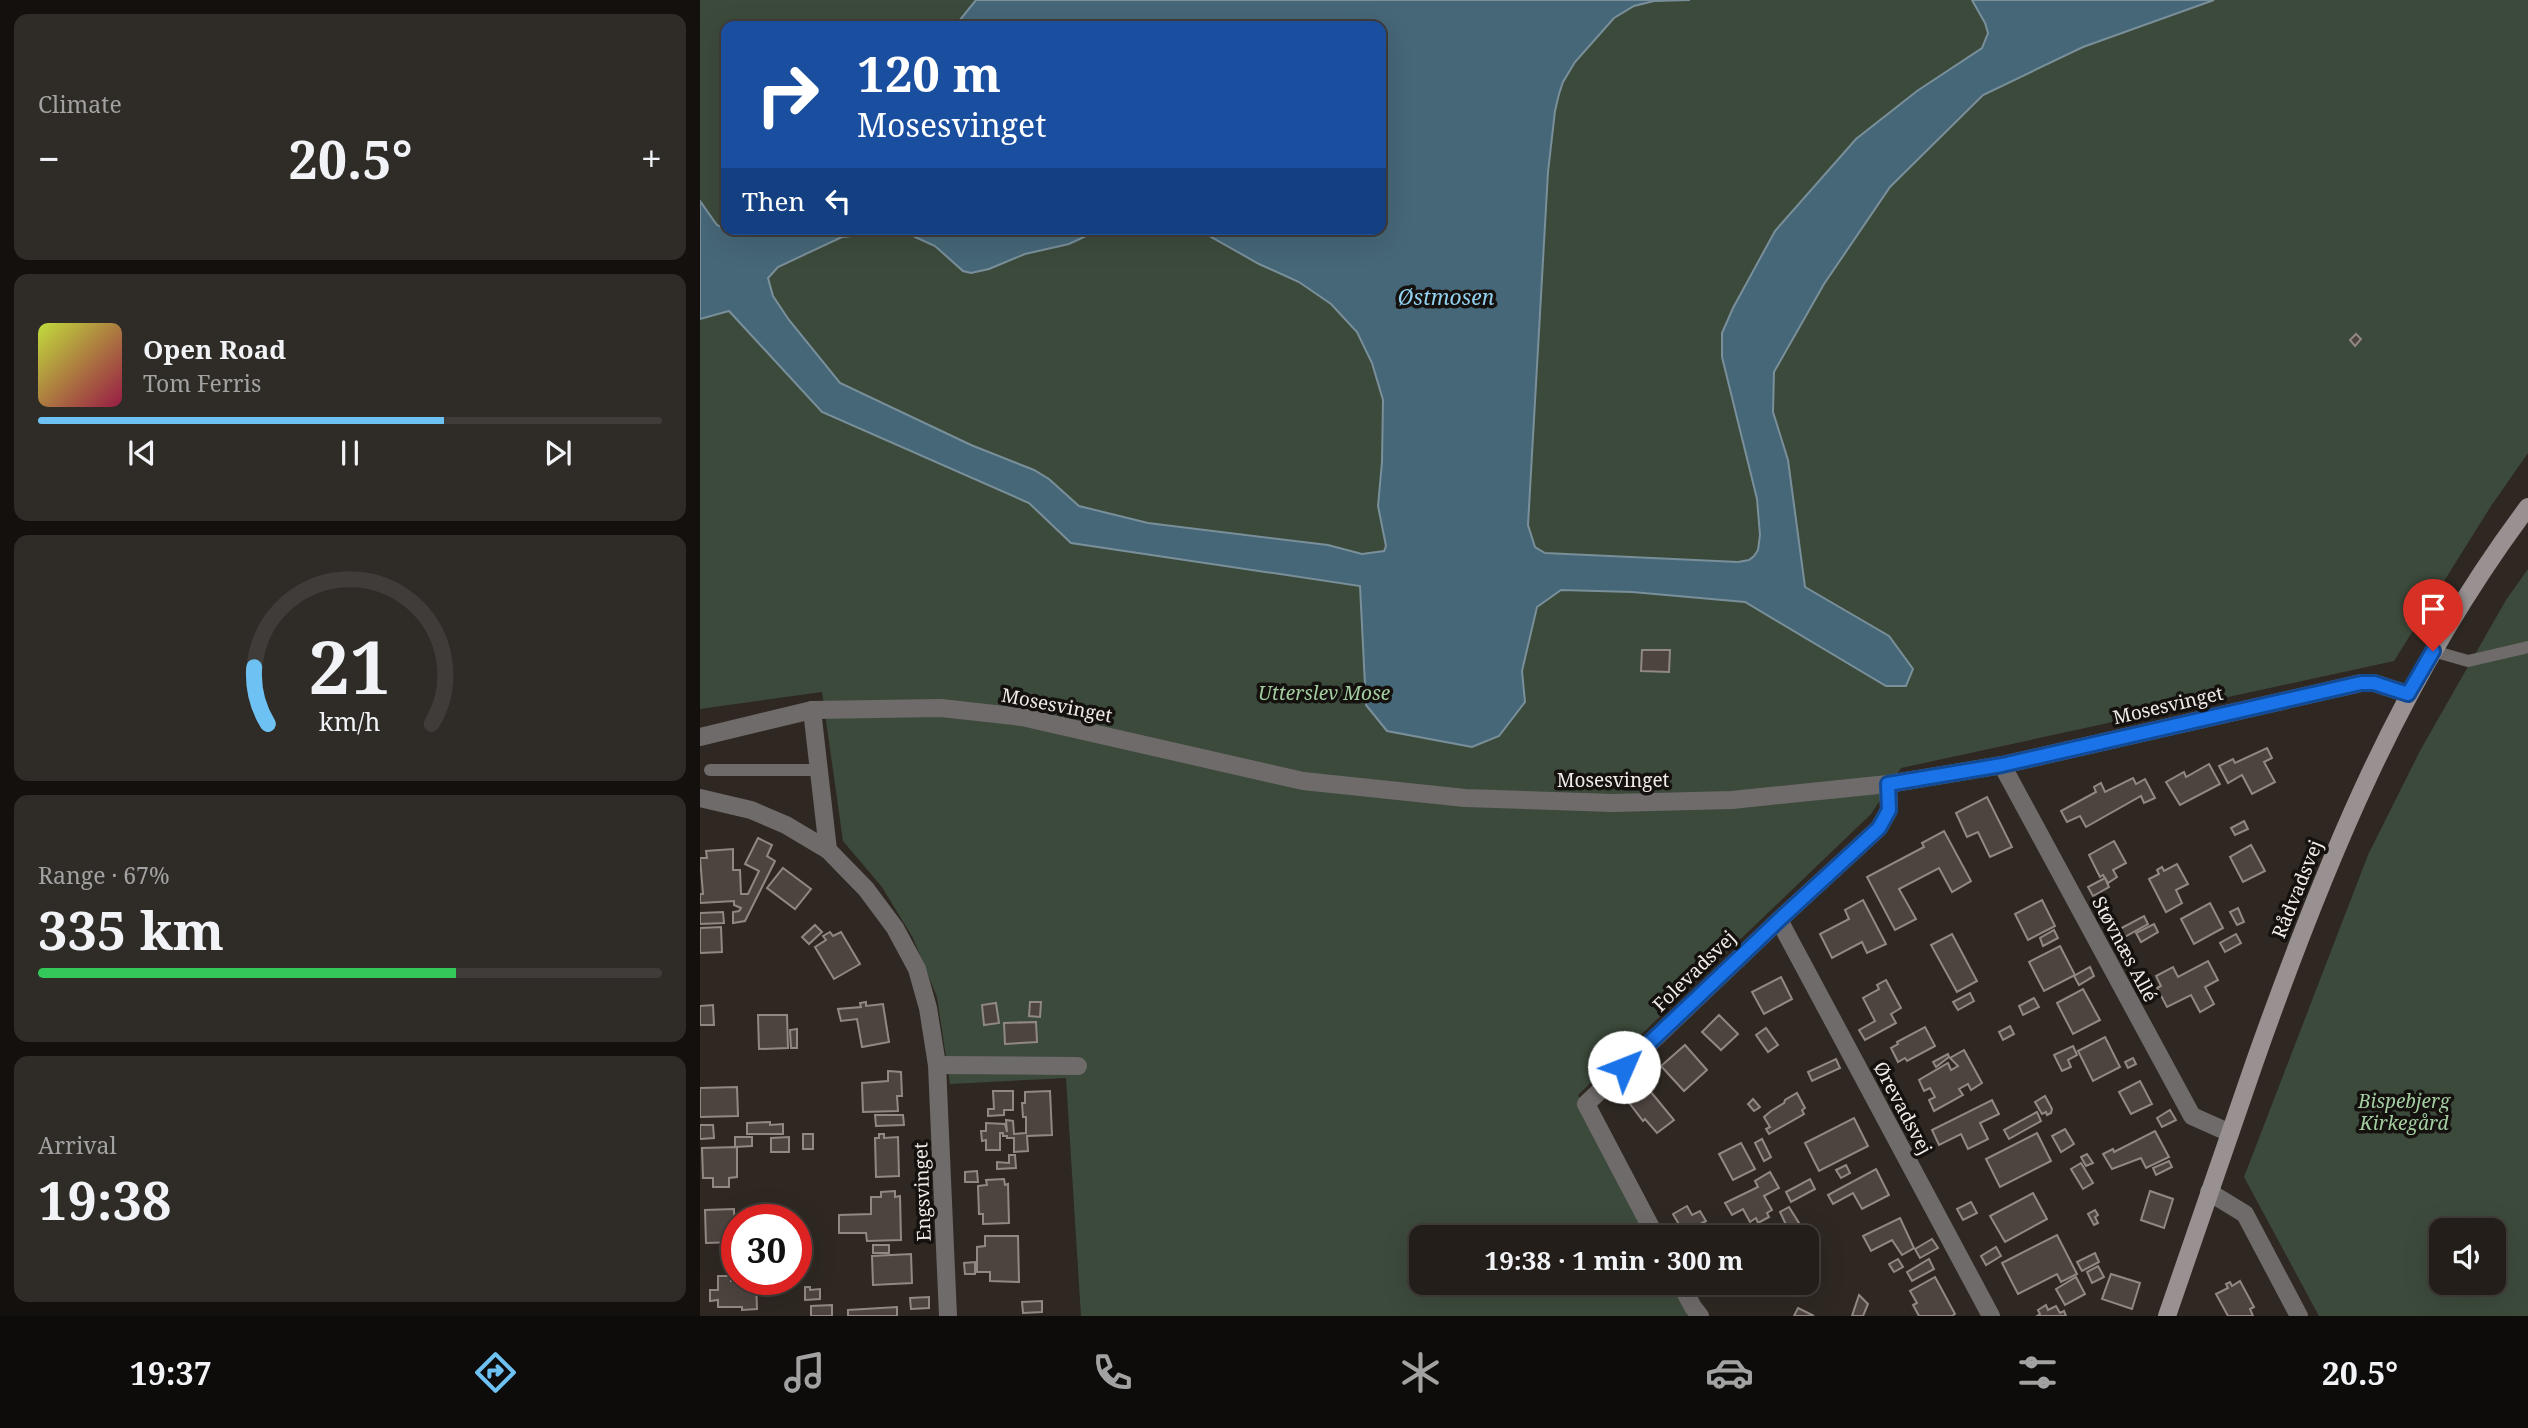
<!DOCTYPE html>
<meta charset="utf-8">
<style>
:root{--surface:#231e1a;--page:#2f2b27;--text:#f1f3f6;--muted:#a3a2a2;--line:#403c39;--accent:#6dc2f3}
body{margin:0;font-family:"Noto Serif",serif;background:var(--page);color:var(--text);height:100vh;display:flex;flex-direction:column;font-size:26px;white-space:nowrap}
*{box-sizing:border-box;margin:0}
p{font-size:23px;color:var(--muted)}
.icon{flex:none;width:38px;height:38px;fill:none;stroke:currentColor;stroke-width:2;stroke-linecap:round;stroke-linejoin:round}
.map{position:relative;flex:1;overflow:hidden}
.details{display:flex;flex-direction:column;gap:14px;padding:14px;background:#13100e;width:700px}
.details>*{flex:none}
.banner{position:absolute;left:21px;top:21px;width:665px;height:214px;border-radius:14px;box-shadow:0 7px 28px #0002,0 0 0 2px var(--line);background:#1a4fa0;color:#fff;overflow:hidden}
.buttons{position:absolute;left:1729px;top:1218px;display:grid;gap:14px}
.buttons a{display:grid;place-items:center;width:77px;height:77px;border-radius:14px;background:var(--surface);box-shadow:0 7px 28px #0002,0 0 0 2px var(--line);font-size:35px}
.speed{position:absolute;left:21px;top:1204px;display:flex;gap:14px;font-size:35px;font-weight:700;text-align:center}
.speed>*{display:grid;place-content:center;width:91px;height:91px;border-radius:50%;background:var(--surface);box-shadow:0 7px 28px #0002,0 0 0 2px var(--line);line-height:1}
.speed .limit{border:10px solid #d22;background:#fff;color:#111}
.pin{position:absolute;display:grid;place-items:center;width:60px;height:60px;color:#fff;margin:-72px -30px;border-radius:50% 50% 50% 0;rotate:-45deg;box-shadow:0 0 7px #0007}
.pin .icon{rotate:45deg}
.me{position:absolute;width:77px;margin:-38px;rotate:46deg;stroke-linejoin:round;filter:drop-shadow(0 0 5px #0008)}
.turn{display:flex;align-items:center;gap:24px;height:147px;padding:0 21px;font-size:32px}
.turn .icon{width:91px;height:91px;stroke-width:2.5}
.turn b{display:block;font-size:49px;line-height:60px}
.then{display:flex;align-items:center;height:66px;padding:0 21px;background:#0003;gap:14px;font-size:26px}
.big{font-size:52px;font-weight:700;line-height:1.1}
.details .tile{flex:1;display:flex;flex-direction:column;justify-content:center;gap:10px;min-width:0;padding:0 24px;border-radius:14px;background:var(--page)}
.details .dial{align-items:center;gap:0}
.dial svg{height:182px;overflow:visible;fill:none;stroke:var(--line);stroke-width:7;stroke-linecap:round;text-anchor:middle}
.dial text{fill:var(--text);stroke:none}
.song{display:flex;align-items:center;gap:21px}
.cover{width:84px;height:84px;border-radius:10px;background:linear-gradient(135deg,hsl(70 70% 55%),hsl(340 70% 35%))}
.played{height:7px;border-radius:4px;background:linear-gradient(90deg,var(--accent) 65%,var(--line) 65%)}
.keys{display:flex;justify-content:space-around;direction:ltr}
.heat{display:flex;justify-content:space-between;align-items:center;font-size:38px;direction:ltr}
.charge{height:10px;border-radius:5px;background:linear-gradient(90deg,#34c759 67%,var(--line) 0)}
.trip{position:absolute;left:709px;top:1225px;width:410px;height:70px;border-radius:14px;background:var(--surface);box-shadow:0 7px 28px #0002,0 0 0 2px var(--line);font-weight:700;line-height:70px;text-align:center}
.dock{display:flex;height:112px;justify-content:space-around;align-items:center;background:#0e0c0a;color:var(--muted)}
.dock .icon{width:49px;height:49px}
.dock .on{color:var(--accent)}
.dock b{font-size:32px;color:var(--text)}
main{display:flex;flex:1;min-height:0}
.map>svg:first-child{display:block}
.green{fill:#3c4a3b;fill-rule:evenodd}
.water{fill:#466778;stroke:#798f9a;stroke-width:2}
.building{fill:#4d443f;stroke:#918882;stroke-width:2}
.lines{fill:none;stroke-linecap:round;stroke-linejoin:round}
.lane{stroke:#706b6b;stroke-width:12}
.street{stroke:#706b6b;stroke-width:18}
.secondary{stroke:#989091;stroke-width:18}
.route-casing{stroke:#114b97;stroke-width:18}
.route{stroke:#1a73e8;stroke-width:12}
.labels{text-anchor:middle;stroke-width:7;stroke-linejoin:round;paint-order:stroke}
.park-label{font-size:19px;font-style:italic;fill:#a4cea1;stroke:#14110f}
.street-label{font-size:19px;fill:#f1ece8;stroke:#14110f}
.water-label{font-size:21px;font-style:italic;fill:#93d1f0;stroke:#14110f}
</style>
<main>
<section class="details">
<div class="tile"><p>Climate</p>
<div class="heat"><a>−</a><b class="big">20.5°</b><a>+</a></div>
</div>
<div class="tile">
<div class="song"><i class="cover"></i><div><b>Open Road</b><p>Tom Ferris</p></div></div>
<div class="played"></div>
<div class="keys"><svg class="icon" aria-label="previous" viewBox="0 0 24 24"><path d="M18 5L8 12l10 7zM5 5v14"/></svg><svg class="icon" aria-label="pause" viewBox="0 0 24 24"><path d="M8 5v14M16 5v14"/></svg><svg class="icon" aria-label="next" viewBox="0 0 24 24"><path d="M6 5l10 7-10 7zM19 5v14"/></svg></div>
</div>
<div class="tile dial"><svg viewBox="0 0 100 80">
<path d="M14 69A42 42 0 1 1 86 69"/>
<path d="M14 69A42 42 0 0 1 8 44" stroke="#6dc2f3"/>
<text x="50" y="56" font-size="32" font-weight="700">21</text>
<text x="50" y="72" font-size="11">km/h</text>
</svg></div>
<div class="tile"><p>Range · 67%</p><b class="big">335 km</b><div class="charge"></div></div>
<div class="tile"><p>Arrival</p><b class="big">19:38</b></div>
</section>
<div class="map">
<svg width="1828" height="1316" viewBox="0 0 1828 1316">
<rect width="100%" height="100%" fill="#2f2822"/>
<g class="green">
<path d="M0,0H1828V453L1791,506L1694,661L1201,768L1171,814L878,1095L950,1237H721V1283H973L990,1316H381L366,1078L250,1084L237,997L213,938L182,887L143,841L122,692L0,709ZM26,26H681V229H26Z"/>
<path d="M1828,569V1316H1619L1544,1177L1668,855L1721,749L1806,600ZM1741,1230H1794V1283H1741Z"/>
</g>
<path class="water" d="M276,0H990L954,1L934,6L914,18L875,62L863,82L859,94L855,111L848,172L828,525L835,547L845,553L1038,562L1049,560L1054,556L1058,550L1060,535L1057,499L1022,357V333L1033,308L1075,231L1156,139L1217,91L1282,48L1288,33L1285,23L1272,0H1514L1383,47L1283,95L1190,187L1124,284L1074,372L1073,412L1088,460L1105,587L1189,636L1213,669L1206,686H1186L1045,602L932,592L861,590L837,607L822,671L825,702L799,736L772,747L687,731L666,705L660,586L371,543L329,503L122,412L29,311L0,319V201L17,225L26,229H401L369,244L325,254L289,269L271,273L263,271L235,246L213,236L181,233L142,237L78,267L68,278L73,296L89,320L140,383L271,445L334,470L349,479L379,506L448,523L628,545L662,554L684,551L686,546L678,506L682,462L683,400L672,363L657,332L631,304L599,282L559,264L497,229H681V26H255Z"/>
<g class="building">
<path d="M1656,334L1661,339L1655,346L1650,340Z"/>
<path d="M942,650H970L969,672L941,671Z"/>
<path d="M1567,748L1572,758L1564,762L1575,782L1552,794L1542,775L1528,783L1519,766L1533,759L1535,763Z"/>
<path d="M1509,764L1520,784L1480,805L1466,782L1484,772L1486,777Z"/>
<path d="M1433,778L1436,784L1445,779L1455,798L1444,803L1441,796L1386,827L1380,816L1367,822L1361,811L1396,792L1394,787L1401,783L1405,792Z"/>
<path d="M1287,797L1312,847L1290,857L1278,832L1267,837L1256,813Z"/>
<path d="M1544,821L1548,829L1535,835L1531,828Z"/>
<path d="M1244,831L1271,881L1252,892L1239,868L1199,889L1216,919L1195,930L1167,877L1224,847L1222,843Z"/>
<path d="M58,838L72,845L67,856L75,861L45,921L33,923V912L39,911L41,908L34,905V901L0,903V894H3L0,858H7L6,851L33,849V870H40L41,894H48L59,871L45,864Z"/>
<path d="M1414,841L1426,863L1413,870L1417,877L1408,883L1403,875L1400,877L1389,855Z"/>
<path d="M1551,845L1565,871L1543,882L1530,857Z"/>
<path d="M1477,864L1488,884L1476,890L1482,903L1466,912L1449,879L1459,874L1457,870L1462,867L1464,871Z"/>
<path d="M83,868L111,889L95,909L67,888Z"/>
<path d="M1405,878L1409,887L1393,896L1388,887Z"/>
<path d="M1163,900L1186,944L1167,953L1162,942L1132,958L1120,934L1149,919L1145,910Z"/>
<path d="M1342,900L1355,926L1328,940L1315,914Z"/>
<path d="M1510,903L1523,928L1494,944L1481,919Z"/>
<path d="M1538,908L1544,922L1537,925L1530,912Z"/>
<path d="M23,912L24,923L0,924V913Z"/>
<path d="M1444,916L1448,924L1421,939L1416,931Z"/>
<path d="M1454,924L1458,932L1441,942L1436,933Z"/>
<path d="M115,925L122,932L109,944L102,937Z"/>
<path d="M21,927L22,952L0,953V928Z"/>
<path d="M1354,930L1358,938L1343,946L1340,938Z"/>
<path d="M130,932L133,936L141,932L160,964L134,979L115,947L126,940L123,936Z"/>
<path d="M1252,934L1277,981L1257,992L1231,945Z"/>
<path d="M1536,934L1541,943L1525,952L1520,943Z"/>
<path d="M1360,946L1375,975L1344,991L1329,962Z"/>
<path d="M1508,961L1518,980L1505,987L1514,1004L1500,1012L1491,995L1467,1007L1457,988L1461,986L1456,976L1473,967L1478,977Z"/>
<path d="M1390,967L1394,976L1379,985L1374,976Z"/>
<path d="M1081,977L1092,999L1064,1014L1052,992Z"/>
<path d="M1186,980L1201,1008L1191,1014L1196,1023L1165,1040L1159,1030L1175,1021L1163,998L1179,989L1177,985Z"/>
<path d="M1383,989L1400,1020L1373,1034L1357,1003Z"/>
<path d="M1270,993L1274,1001L1258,1010L1253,1002Z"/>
<path d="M1334,998L1339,1007L1323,1015L1319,1006Z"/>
<path d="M166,1002V1006L183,1004L189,1042L162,1047L157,1019L141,1021L138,1009L161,1007L160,1003Z"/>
<path d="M330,1002H341L340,1017L329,1016Z"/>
<path d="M296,1003L299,1023L284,1025L282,1005Z"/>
<path d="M13,1005L14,1025H0V1006Z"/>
<path d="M58,1015H87L88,1048L59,1049Z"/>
<path d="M1019,1015L1038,1034L1021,1050L1002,1032Z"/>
<path d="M336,1022L337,1042L305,1044L304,1023Z"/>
<path d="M1310,1026L1314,1034L1303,1040L1299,1032Z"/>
<path d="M1225,1027L1235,1046L1207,1061L1205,1058L1198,1062L1191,1048L1198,1044L1197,1042Z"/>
<path d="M1066,1028L1078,1045L1068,1052L1056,1035Z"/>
<path d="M97,1029V1048H91L90,1030Z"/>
<path d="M1405,1037L1420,1067L1393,1081L1378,1051Z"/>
<path d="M985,1045L1007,1070L984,1091L961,1066Z"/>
<path d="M1373,1046L1377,1055L1368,1060L1371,1067L1362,1071L1354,1055Z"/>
<path d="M1264,1050L1282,1083L1271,1090L1268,1084L1259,1089L1263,1095L1234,1111L1229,1100L1235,1097L1230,1088L1224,1091L1219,1080L1248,1063L1251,1070L1258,1066L1250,1058Z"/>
<path d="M1248,1054L1249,1057L1236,1067L1233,1062Z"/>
<path d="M1433,1058L1436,1064L1428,1068L1425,1062Z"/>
<path d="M1136,1059L1140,1068L1112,1081L1108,1072Z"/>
<path d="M188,1071L201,1072L202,1096H197L198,1111L163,1112L162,1083L188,1081Z"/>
<path d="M1440,1081L1452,1104L1431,1114L1419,1092Z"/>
<path d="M946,1086L974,1120L957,1133L945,1119L943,1121L927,1100Z"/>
<path d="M37,1087L38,1116L0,1117V1088Z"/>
<path d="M293,1091H313V1110H304V1115L288,1116V1109H294Z"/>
<path d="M350,1091L352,1135L327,1136L328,1151L314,1152V1138H307V1136H303V1133H300V1150H286V1140L282,1141L281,1131H286V1123L305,1124L307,1132L306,1120L313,1121L314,1134L326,1133V1117H323L322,1103H325V1092Z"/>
<path d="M1097,1093L1105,1108L1102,1110L1104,1114L1069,1134L1066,1129L1070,1127L1064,1117L1071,1111L1084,1103L1085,1100Z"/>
<path d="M1345,1096L1352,1109L1351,1113L1347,1115L1346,1112L1342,1114L1335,1102Z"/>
<path d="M1053,1099L1060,1107L1054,1111L1048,1104Z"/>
<path d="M1292,1100L1299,1114L1280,1123L1288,1139L1268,1149L1261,1134L1239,1145L1232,1130Z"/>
<path d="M1470,1110L1476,1120L1462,1127L1457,1118Z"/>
<path d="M1337,1112L1341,1121L1309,1139L1304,1130Z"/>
<path d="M175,1115H203L204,1125L176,1126Z"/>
<path d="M1154,1118L1168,1146L1119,1171L1105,1143Z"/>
<path d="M70,1122V1125L83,1124V1134H47V1123Z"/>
<path d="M0,1125H13L14,1138L0,1139Z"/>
<path d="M1365,1129L1374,1144L1361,1152L1352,1136Z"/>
<path d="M1455,1131L1469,1157L1446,1168L1441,1158L1412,1169L1403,1154L1413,1149L1414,1152Z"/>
<path d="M1337,1133L1351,1161L1300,1187L1286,1159Z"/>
<rect x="103" y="1134" width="10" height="15"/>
<path d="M179,1134H184V1138L198,1137L199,1176L176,1177L175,1138H179Z"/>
<path d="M35,1137H52V1146L35,1147Z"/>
<path d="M89,1137V1152H71V1138Z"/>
<path d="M1062,1139L1071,1157L1064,1161L1055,1143Z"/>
<path d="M1041,1143L1055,1169L1033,1180L1019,1154Z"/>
<path d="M37,1147V1177L29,1178V1187H13V1178H3L2,1148Z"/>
<path d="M1387,1154L1393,1163L1386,1166L1381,1157Z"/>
<path d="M309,1155H315L316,1168L297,1169V1162L309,1163Z"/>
<path d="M1469,1161L1472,1167L1456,1175L1453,1168Z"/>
<path d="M1381,1163L1393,1183L1383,1189L1371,1169Z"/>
<path d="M1146,1165L1150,1173L1141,1178L1136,1170Z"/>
<path d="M1176,1169L1189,1195L1162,1209L1153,1193L1133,1204L1128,1195Z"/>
<path d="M277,1171L278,1182H265V1172Z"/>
<path d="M1070,1172L1079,1188L1064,1196L1072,1210L1067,1213L1069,1217L1058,1223L1056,1218L1050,1222L1043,1209L1032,1215L1025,1203L1058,1187L1055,1181Z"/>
<path d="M304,1179L305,1185L308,1184L309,1223L283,1224V1214H279L278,1186L287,1185L286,1180Z"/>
<path d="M1110,1179L1115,1189L1091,1202L1086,1192Z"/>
<path d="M195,1191V1197L200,1196L201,1240L167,1241L166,1233H139V1215L171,1214V1197H181V1192Z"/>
<path d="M1450,1191L1473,1199L1464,1228L1441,1220Z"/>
<path d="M1333,1193L1347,1219L1305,1242L1290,1216Z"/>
<path d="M1271,1202L1277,1213L1263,1220L1257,1209Z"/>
<path d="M987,1206L992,1215L1000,1211L1006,1221L984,1233L973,1214Z"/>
<path d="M1089,1207L1099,1223L1088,1229L1080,1212Z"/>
<path d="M34,1209L35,1242L6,1243L5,1210Z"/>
<path d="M1395,1210L1398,1215L1395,1217L1398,1223L1394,1225L1388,1214Z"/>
<path d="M1200,1218L1214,1248L1202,1255L1192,1240L1171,1251L1163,1236Z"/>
<path d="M1357,1235L1377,1274L1361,1282L1357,1274L1318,1294L1302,1263Z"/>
<path d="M285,1236H318L319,1282L290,1281V1272H277V1247L285,1246Z"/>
<path d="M1232,1239L1238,1248L1220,1258L1215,1249Z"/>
<rect x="173" y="1245" width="16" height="8"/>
<path d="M1296,1247L1301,1256L1286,1265L1281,1256Z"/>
<path d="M1395,1253L1399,1262L1382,1271L1377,1262Z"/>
<path d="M211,1254L212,1283L173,1285L172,1256Z"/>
<path d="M1198,1259L1203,1267L1194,1272L1189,1264Z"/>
<path d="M1229,1259L1234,1269L1212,1281L1207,1272Z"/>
<path d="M275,1262V1274H265L264,1263Z"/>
<path d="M1398,1266L1404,1277L1392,1283L1387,1272Z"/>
<path d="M1411,1274L1440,1283L1432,1309L1402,1299Z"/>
<path d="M18,1276H31V1281L56,1279L57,1309L42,1310V1307H18V1300L10,1301V1290H18Z"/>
<path d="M1235,1277L1255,1314L1252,1316H1219L1213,1305L1217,1303L1210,1291Z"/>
<path d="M1376,1277L1385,1294L1365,1305L1356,1289Z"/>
<path d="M1540,1281L1554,1307L1550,1309L1553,1316H1528L1516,1294L1528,1288L1526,1284L1530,1282L1532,1286Z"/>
<path d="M105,1287H110V1290L120,1289V1299L105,1300Z"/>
<path d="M1159,1295L1168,1304L1163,1316H1152Z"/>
<path d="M229,1297V1308L211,1309L210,1298Z"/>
<path d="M342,1301V1312L323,1313L322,1302Z"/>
<path d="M132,1305V1316H111V1306Z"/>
<path d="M1346,1305L1348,1310L1356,1306L1360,1313L1364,1311L1366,1316H1337L1340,1314L1338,1310Z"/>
<path d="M197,1307V1316H148V1310Z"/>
<path d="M1098,1308L1114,1316H1094Z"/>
</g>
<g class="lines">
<g class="lane">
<path d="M1733,651L1768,661L1828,647"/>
<path d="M10,770H119"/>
</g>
<g class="street">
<path d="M112,710L128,850"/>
<path d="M0,737L112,710L241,708L322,717L603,781L765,798L913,803L1032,800L1188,784L1302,765L1661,683H1674L1708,694"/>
<path d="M1302,765L1492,1116L1530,1133"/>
<path d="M0,798L51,810L86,825L128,850L166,889L195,928L217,969L228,1008L237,1065L248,1316"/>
<path d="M1079,920L1291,1316"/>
<path d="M237,1065L378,1066"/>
<path d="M1509,1192L1545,1214L1599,1316"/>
<path d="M956,1237L886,1104L1079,920L1179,828L1189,810L1188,784"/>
<path d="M980,1283L993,1307L1000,1316"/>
</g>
<path class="secondary" d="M1467,1316C1496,1231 1525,1146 1555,1061C1625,863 1701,676 1828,507"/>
</g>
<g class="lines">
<g class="route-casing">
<path id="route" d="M924,1067L1079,920L1179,828L1189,810L1188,784L1302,765L1661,683H1674L1708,694L1733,651"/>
</g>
<use href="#route" class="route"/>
</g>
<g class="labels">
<g class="park-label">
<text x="624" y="700">Utterslev Mose</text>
<text x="1704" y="1108">Bispebjerg<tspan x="1704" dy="22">Kirkegård</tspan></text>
</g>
<g class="street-label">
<text transform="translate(357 705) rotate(11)" y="7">Mosesvinget</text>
<text transform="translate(1468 705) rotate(-13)" y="7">Mosesvinget</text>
<text x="913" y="787">Mosesvinget</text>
<text transform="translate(1597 889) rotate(-68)" y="7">Rådvadsvej</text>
<text transform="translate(1425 949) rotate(62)" y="7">Støvnæs Allé</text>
<text transform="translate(994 971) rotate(-44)" y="7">Folevadsvej</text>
<text transform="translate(1203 1108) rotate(62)" y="7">Ørevadsvej</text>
<text transform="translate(222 1192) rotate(-92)" y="7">Engsvinget</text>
</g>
<g class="water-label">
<text x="746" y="305">Østmosen</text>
</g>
</g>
</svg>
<div class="buttons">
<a><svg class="icon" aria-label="sound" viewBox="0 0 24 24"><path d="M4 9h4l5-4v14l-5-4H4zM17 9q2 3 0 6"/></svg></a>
</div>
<div class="speed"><div class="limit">30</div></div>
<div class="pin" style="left:1733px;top:651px;background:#d93025"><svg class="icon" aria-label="arrive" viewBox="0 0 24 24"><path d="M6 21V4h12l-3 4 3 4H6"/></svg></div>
<svg class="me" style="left:924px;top:1067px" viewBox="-20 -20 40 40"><circle r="19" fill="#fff"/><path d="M0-13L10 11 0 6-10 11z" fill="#1a73e8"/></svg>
<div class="trip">19:38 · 1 min · 300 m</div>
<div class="banner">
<div class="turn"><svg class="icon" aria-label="right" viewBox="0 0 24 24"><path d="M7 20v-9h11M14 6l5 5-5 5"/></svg><div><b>120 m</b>Mosesvinget</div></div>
<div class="then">Then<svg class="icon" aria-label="left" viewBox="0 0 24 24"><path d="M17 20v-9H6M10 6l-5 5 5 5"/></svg></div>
</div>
</div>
</main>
<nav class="dock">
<b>19:37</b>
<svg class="icon on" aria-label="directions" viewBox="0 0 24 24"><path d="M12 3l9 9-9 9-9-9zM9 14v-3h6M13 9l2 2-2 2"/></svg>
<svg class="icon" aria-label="music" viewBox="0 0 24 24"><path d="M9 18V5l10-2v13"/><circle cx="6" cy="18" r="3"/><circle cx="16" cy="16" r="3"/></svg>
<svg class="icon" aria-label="phone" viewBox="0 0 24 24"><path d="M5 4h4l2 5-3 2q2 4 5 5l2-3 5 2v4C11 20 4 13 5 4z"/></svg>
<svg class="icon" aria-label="climate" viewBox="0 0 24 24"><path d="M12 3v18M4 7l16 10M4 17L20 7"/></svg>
<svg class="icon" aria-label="car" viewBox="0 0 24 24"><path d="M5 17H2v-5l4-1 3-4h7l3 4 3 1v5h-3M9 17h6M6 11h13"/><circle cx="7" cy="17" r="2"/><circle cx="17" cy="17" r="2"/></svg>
<svg class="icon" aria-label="filters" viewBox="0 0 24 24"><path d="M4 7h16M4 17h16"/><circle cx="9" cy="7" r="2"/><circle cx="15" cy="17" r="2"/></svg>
<b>20.5°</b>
</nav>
